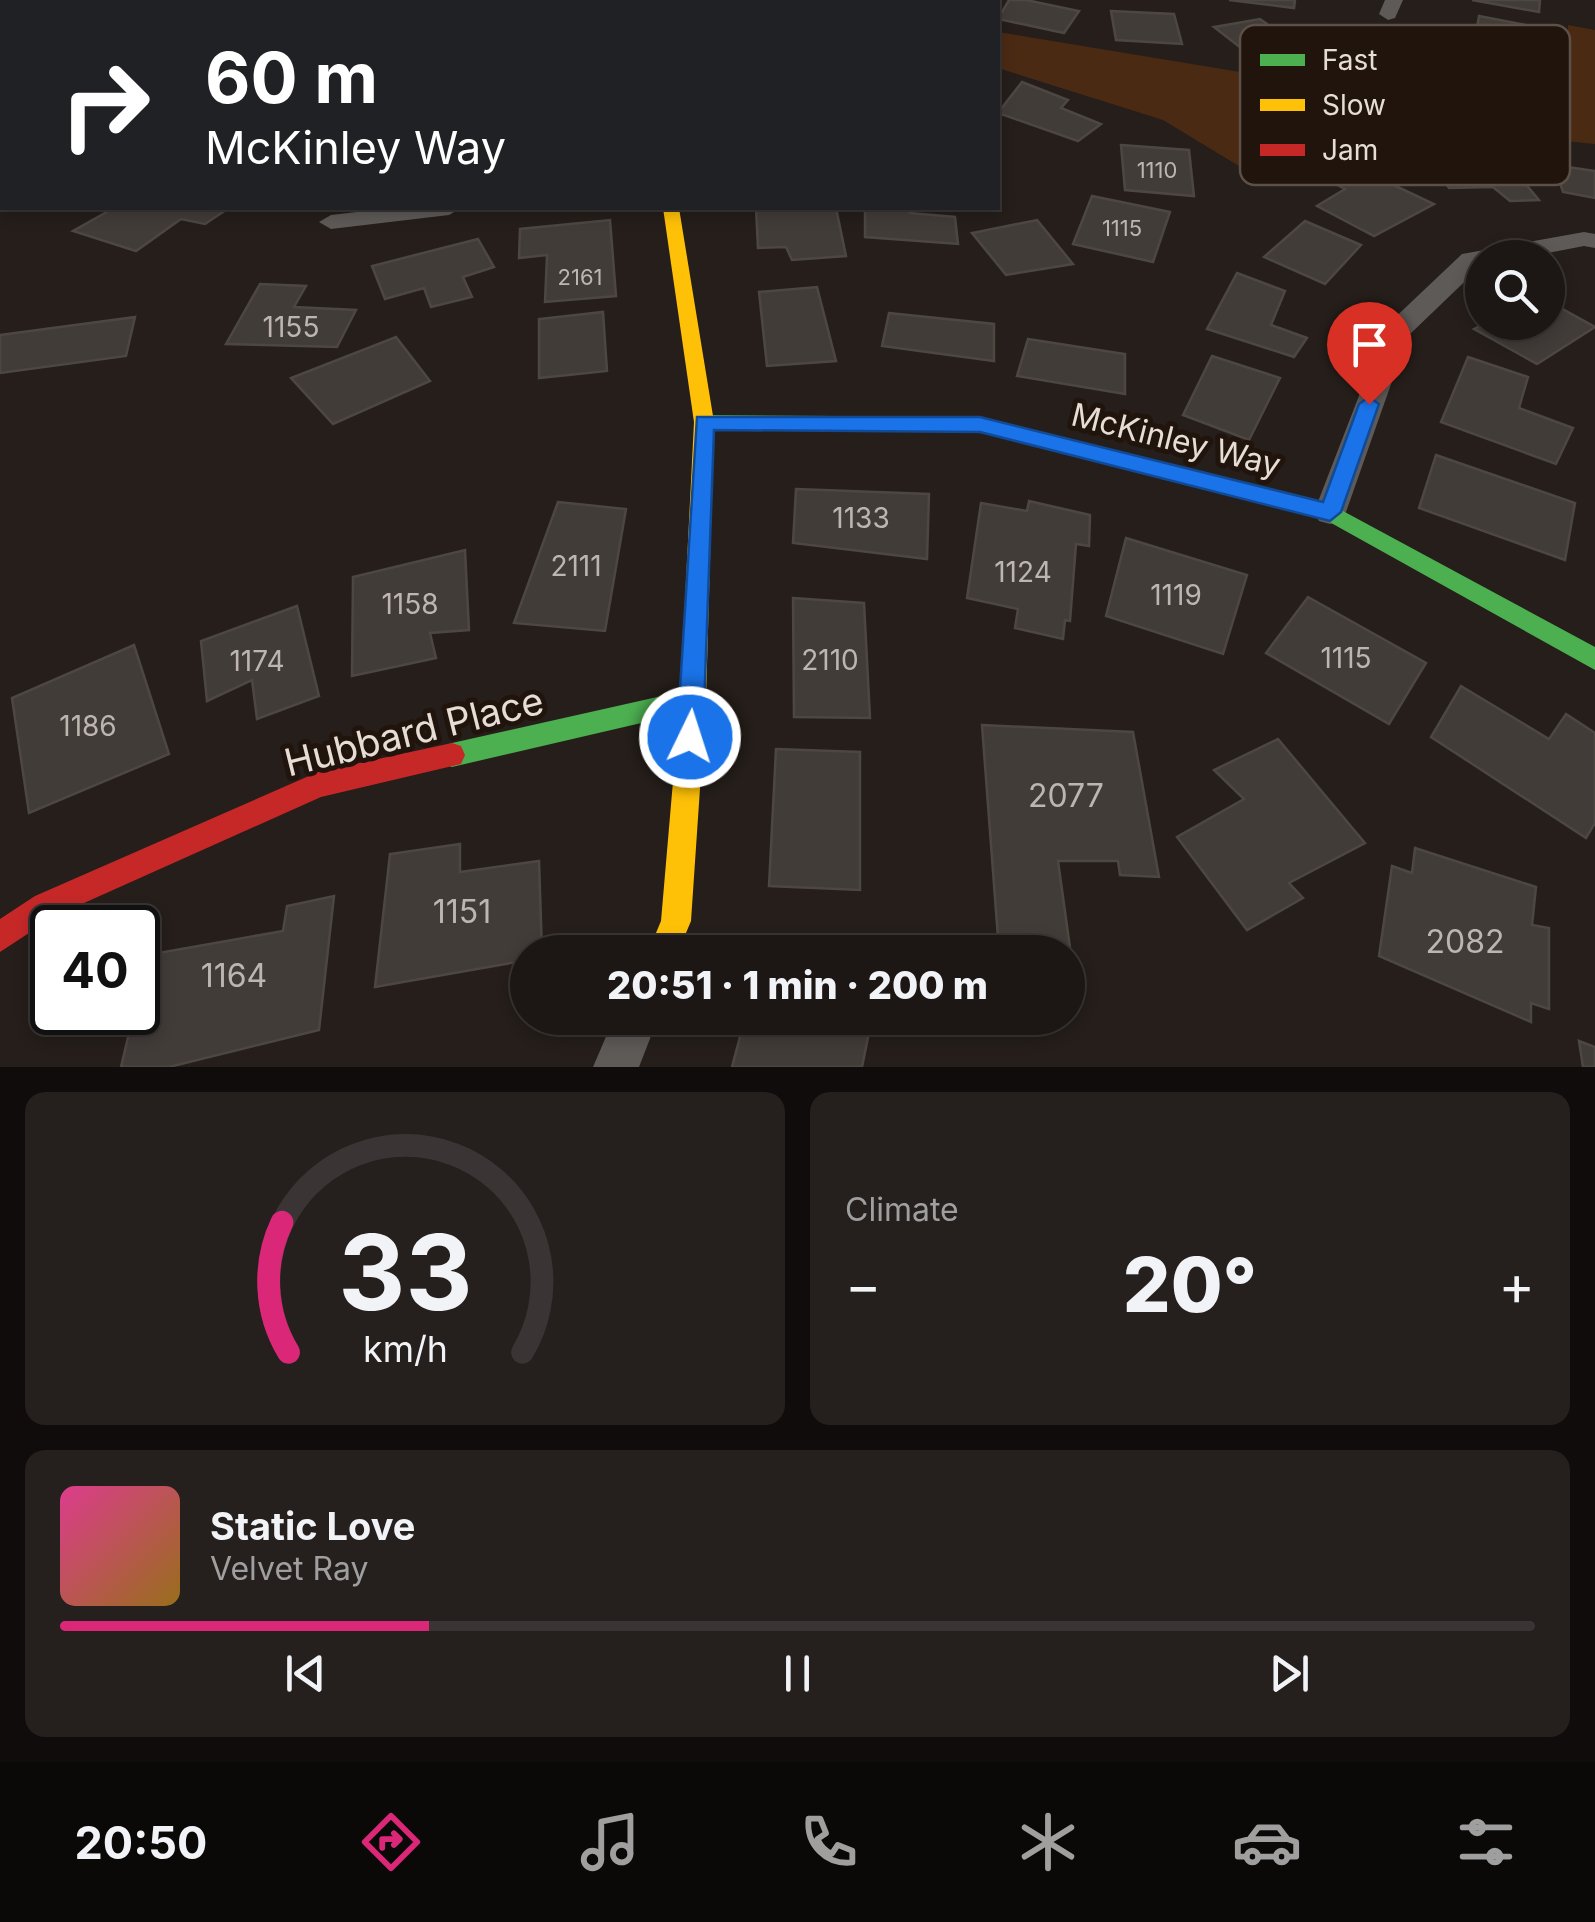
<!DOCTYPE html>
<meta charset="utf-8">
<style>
:root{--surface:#1c1614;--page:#251f1d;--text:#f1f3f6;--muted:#a09fa0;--line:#3a3534;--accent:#db2777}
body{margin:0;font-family:Inter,sans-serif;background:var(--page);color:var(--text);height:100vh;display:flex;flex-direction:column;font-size:38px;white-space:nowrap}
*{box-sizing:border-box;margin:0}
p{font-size:32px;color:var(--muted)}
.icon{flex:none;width:55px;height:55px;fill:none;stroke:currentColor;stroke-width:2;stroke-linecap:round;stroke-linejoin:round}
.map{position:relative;height:1067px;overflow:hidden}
.drawer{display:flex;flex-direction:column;gap:25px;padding:25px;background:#0f0c0b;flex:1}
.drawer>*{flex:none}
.hud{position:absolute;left:0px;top:0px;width:1000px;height:210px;box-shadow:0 5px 15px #0003,0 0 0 2px var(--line);background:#202124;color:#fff;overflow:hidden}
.controls{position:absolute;left:1465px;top:240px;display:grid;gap:20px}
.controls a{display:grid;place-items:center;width:100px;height:100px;border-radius:50%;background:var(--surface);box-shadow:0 5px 15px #0003,0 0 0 2px var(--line);font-size:50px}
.speed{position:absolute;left:30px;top:905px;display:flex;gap:20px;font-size:50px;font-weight:700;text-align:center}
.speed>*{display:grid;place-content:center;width:130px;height:130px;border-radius:50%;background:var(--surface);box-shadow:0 5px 15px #0003,0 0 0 2px var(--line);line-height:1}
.speed .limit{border:5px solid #111;border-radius:15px;background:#fff;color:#111}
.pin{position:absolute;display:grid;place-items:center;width:85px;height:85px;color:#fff;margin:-102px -42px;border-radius:50% 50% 50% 0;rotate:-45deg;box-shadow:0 0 10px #0007}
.pin .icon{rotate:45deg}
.me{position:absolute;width:110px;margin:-55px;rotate:4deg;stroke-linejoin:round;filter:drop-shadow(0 0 8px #0008)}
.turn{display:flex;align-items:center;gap:35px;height:210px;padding:0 40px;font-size:45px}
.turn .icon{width:130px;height:130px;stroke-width:2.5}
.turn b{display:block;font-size:70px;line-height:85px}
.big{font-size:75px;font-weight:800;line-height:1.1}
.drawer .widget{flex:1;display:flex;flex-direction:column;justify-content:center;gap:15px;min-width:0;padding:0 35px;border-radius:20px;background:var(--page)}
.drawer .dial{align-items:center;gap:0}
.dial svg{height:260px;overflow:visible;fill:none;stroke:var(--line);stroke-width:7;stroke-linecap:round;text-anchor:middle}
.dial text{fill:var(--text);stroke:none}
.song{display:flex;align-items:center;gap:30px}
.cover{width:120px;height:120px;border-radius:15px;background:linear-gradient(135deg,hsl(330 70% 55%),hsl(40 70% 35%))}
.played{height:10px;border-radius:5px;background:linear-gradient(90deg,var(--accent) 25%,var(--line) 25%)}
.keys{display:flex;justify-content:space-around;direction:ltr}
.heat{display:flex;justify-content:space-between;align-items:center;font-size:55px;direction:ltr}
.drawer .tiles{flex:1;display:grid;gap:25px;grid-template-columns:1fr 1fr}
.widget:last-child{grid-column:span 2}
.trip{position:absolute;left:510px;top:935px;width:575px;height:100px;border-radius:50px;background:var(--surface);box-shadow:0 5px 15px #0003,0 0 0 2px var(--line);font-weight:800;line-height:100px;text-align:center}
.tabs{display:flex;height:160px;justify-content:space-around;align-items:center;background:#0b0908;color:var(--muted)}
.tabs .icon{width:70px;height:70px}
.tabs .active{color:var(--accent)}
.tabs b{font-size:45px;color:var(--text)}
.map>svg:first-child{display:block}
.green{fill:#4b2a14}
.building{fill:#423c39;stroke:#4d4742;stroke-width:2.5}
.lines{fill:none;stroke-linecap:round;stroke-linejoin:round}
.street{fill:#5d5a58;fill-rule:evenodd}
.fast{fill:#4caf50;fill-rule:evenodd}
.slow{fill:#ffc107;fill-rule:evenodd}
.jam{fill:#c62828;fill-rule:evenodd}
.route{fill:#1a73e8;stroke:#114b97;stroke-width:2.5}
.labels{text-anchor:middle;stroke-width:10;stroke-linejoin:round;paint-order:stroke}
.far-number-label{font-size:22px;fill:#bdb5b0}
.number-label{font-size:28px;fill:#bdb5b0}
.street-label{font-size:32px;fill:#e6ddd7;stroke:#21140c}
.near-number-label{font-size:32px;fill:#bdb5b0}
.near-street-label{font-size:38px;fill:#e6ddd7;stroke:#21140c}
.key{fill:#21140c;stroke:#5c5049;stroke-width:2.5}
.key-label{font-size:28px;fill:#e6ddd7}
</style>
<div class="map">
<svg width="1595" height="1067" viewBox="0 0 1595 1067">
<rect width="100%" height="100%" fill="#251e1a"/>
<path class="green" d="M1568,25L1595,30V144C1524,136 1452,133 1381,149C1344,157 1308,173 1272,186L1163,120L998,68V32L1447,106L1558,86L1566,79Z"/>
<g class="building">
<path d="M1009,0H1026L1079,11L1064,33L998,19Z"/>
<path d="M1229,0H1295L1294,8Z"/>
<path d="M1472,0H1540L1539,12Z"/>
<path d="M1111,11L1174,14L1182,44L1116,40Z"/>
<path d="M1479,16L1531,26L1528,56L1474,45Z"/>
<path d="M1260,19L1303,50L1255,59L1214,27Z"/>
<path d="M1022,82L1068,100L1061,108L1101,124L1078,141L998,113Z"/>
<path d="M1121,145L1189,150L1194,196L1125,190Z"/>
<path d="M1499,152L1539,200L1510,201L1493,187L1449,188L1425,155Z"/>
<path d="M1349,164L1434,204L1374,236L1317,206L1345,189L1322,177Z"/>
<path d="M1554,165L1595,171V198L1563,192Z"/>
<path d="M1092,196L1170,212L1153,262L1073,244Z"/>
<path d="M114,208H229L205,224L181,219L136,251L73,231Z"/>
<path d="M756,208H836L846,256L792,260L786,247L758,248Z"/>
<path d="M865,208H910V213L955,217L958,244L865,237Z"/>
<path d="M610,220L616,296L545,302L547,255L519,258L520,229Z"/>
<path d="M1037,220L1073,264L1006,275L972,233Z"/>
<path d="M1305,221L1361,245L1325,284L1264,257Z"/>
<path d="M478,239L494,267L463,277L472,297L431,307L424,288L385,299L372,266Z"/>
<path d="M1237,273L1285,291L1271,325L1307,338L1294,357L1207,329Z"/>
<path d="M260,284L306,286L294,307L356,310L337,347L226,344Z"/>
<path d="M817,287L836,361L767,366L759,292Z"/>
<path d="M1548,301L1595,327L1537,364L1474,329L1488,322H1548Z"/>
<path d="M603,312L607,371L539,378V319Z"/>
<path d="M889,313L994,324V361L882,346Z"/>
<path d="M135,317L126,356L0,373V335Z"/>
<path d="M396,337L430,381L333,424L291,378Z"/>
<path d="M1028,339L1125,354V394L1017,376Z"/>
<path d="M1212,356L1280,378L1249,440L1183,415Z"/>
<path d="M1468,357L1528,377L1519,408L1573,428L1556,464L1441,422Z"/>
<path d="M1436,455L1575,503L1565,560L1419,508Z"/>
<path d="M796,489L929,494L927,559L793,543Z"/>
<path d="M1029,501L1090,515L1089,546L1076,544L1070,621L1065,620L1063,639L1015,628L1018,609L967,598L981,503L1027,511Z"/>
<path d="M558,502L626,509L605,631L514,623Z"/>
<path d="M1126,538L1247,575L1223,654L1106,616Z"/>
<path d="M465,550L469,630L430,633L436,658L352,676L353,577Z"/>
<path d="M1308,597L1426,663L1389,724L1266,653Z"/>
<path d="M793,598L864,603L870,718L794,717Z"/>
<path d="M297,606L319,696L257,719L252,680L207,701L201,641Z"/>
<path d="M134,645L169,754L29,813L12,698Z"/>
<path d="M1461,686L1549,739L1566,714L1595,733V823L1586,838L1431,737Z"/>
<path d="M982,725L1133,732L1159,877L1120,875L1118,861H1058L1071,955L999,951Z"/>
<path d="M1278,739L1365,843L1289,883L1303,898L1247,930L1177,837L1244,799L1214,770Z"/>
<path d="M776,749L860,752V890L769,886Z"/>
<path d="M460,844V872L539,861L542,952H528V960L375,987L390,854Z"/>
<path d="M1415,848L1536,887L1532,925L1549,928V1009L1531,1003V1022L1379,956L1392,866L1412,873Z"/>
<path d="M334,896L319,1030L169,1067H121L134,1012H138L147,955L283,931L287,906Z"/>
<path d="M745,1018H872L862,1067H732Z"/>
<path d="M1579,1041L1595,1047V1067H1583Z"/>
</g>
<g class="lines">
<g class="street">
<path d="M1385,0H1403L1395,18L1388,20L1379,14Z"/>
<path d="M392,208H461L449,215L331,229L319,222L331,215Z"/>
<path d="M1584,232L1595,234V248L1584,246L1522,258H1482V265L1408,336L1346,512L1341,521L1330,524L1319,521L1314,512L1386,326L1462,254Z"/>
<path d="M614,1018H658L639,1067H593Z"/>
</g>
<g class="fast">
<path d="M704,415L980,417L1330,504L1595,647V670L1324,519L980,431L704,429L694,422Z"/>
<path d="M693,689L702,692L706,700L702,708L693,711L452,767L443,764L439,755L443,746L452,743Z"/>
</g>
<path class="slow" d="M663,208H679L714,422L706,700L691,921L678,952H648L661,921L680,700L694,422Z"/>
<path class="jam" d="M452,743L461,746L465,755L461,764L321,797L55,916L0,952V919L35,896L318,772Z"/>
</g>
<path class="route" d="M1369,397L1379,404L1341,512L1330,521L980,432L714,430L703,737L700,746L690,749L681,746L677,737L697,417H980L1323,502L1359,404Z"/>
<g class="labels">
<g class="far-number-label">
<text x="1157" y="178">1110</text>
<text x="1122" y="236">1115</text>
<text x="580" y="285">2161</text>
</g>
<g class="number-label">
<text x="291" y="337">1155</text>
<text x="861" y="528">1133</text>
<text x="576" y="576">2111</text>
<text x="1023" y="582">1124</text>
<text x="1176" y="605">1119</text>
<text x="410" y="614">1158</text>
<text x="1346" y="668">1115</text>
<text x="830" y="670">2110</text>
<text x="257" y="671">1174</text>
<text x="88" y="736">1186</text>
</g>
<g class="street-label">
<text transform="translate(1176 440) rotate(14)" y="11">McKinley Way</text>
</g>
<g class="near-number-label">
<text x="1066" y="807">2077</text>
<text x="462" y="923">1151</text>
<text x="1465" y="953">2082</text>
<text x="234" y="987">1164</text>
</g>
<g class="near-street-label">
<text transform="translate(414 732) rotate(-14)" y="13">Hubbard Place</text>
</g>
</g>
<rect x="1240" y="25" width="330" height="160" rx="15" class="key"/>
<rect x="1260" y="54" width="45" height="12" fill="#4caf50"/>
<rect x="1260" y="99" width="45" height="12" fill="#ffc107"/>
<rect x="1260" y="144" width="45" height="12" fill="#c62828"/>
<g class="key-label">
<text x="1322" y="70">Fast</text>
<text x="1322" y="115">Slow</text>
<text x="1322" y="160">Jam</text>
</g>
</svg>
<div class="controls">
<a><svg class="icon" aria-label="search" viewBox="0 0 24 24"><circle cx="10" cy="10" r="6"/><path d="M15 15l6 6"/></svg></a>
</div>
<div class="speed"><div class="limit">40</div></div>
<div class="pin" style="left:1369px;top:404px;background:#d93025"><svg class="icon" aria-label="arrive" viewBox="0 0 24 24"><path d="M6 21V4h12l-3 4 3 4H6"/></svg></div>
<svg class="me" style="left:690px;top:737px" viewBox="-20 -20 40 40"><circle r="17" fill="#1a73e8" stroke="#fff" stroke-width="3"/><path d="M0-11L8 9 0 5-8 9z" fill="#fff"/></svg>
<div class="trip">20:51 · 1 min · 200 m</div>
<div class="hud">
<div class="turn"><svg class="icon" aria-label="right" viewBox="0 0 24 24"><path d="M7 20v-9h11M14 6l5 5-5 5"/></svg><div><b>60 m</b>McKinley Way</div></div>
</div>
</div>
<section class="drawer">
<div class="tiles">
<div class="widget dial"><svg viewBox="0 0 100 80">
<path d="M14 69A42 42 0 1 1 86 69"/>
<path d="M14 69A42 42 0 0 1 12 29" stroke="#db2777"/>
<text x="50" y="56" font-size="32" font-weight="700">33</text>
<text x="50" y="72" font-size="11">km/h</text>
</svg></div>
<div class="widget"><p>Climate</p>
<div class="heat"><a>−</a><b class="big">20°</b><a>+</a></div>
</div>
<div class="widget">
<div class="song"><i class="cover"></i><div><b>Static Love</b><p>Velvet Ray</p></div></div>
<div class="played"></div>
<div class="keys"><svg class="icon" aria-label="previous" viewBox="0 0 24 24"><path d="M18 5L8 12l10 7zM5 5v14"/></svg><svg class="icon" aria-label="pause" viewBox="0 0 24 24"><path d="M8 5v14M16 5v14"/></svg><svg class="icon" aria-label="next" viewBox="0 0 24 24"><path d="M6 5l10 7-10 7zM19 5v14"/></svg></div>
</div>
</div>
</section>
<nav class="tabs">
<b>20:50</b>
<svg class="icon active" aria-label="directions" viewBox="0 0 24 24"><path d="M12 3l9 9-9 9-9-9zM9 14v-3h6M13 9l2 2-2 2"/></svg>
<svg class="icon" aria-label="music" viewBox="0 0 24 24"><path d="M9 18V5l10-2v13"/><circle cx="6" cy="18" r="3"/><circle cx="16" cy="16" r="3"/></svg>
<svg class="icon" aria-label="phone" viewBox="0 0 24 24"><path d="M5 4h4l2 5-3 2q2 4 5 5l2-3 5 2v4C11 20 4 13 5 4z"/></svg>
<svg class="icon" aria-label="climate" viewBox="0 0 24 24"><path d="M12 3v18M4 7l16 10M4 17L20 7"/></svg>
<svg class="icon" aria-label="car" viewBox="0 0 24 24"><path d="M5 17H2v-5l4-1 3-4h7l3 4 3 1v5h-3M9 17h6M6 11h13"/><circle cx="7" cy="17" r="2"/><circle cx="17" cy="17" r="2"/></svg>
<svg class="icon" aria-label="filters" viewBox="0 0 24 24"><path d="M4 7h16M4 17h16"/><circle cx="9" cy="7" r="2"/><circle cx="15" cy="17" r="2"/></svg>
</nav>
